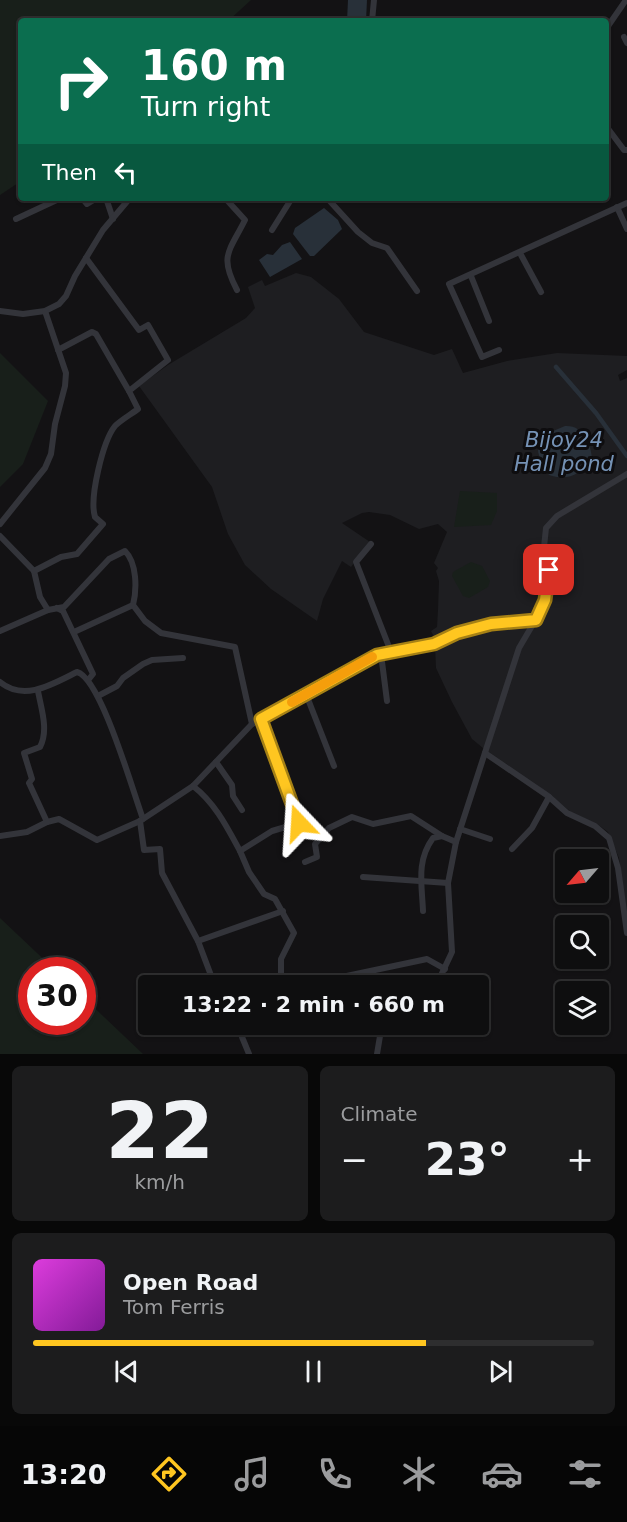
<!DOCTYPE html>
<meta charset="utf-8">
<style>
:root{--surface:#0e0e0f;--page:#1c1c1d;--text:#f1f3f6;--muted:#9b9c9e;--line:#2e2e2f;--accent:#ffc620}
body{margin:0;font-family:"DejaVu Sans",sans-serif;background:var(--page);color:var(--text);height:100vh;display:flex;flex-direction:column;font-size:22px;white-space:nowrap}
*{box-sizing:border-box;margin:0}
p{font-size:20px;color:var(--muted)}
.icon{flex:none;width:33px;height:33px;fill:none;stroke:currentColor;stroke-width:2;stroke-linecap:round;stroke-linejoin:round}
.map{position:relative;height:1054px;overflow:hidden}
.details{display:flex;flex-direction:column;gap:12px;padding:12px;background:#080808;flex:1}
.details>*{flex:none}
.top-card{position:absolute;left:18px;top:18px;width:591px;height:183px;border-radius:6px;box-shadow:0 2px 4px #0004,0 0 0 2px var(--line);background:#0b6e4f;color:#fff;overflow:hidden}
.needle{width:39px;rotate:242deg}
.controls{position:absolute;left:555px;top:849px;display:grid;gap:12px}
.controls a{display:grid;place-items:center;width:54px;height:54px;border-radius:6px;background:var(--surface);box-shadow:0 2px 4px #0004,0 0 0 2px var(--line);font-size:30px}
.speed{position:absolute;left:18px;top:957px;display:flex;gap:12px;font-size:30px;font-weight:700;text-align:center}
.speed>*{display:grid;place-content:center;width:78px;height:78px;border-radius:50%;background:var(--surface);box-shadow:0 2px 4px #0004,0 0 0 2px var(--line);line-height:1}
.speed .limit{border:9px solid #d22;background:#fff;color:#111}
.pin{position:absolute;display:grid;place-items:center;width:51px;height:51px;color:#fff;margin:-26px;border-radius:12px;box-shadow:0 3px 9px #0006}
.me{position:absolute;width:66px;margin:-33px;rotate:340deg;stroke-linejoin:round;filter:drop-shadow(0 0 4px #0008)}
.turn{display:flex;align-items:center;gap:21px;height:126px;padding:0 24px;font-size:27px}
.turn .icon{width:78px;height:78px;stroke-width:2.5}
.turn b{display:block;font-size:42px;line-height:51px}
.then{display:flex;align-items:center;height:57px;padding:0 24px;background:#0003;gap:12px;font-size:22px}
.big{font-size:45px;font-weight:800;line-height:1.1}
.details .widget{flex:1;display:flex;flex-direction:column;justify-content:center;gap:9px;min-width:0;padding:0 21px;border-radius:9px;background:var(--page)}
.details .dial{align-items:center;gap:0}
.dial b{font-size:78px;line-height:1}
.song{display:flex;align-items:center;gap:18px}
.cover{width:72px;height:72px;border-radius:9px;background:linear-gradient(135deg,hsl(300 70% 55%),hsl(290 70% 35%))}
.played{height:6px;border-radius:3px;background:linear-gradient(90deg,var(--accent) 70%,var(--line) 70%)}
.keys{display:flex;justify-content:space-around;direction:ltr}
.heat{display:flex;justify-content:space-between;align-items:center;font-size:33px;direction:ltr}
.details .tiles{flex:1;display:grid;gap:12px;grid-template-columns:1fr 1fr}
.widget:last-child{grid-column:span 2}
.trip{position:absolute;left:138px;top:975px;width:351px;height:60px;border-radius:6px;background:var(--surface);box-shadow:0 2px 4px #0004,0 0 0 2px var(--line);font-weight:800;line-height:60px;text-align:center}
.tabs{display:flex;height:96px;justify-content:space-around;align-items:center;background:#060606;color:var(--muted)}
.tabs .icon{width:42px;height:42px}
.tabs .selected{color:var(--accent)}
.tabs b{font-size:27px;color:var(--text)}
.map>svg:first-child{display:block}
.built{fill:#1e1e21}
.green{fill:#181f1a}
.water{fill:#283039}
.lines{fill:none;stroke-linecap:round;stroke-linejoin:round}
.canal{stroke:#283039;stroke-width:4.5}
.minor{stroke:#33343a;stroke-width:6}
.route-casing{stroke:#a68115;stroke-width:15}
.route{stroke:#ffc620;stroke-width:10}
.slow{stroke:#f59e0b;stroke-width:10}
.labels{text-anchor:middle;stroke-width:6;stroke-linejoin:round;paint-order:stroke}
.water-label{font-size:21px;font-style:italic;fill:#7592b5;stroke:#0e0d0f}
</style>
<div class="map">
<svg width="627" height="1054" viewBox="0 0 627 1054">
<rect width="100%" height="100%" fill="#131214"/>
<path class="built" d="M296,273L311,277L339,299L364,332L434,355L452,349L463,373L507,361L557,353L627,356V370L618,375L620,381L627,378V915L619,858L608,832L597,824L571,812L537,785L483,748L472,739L452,702L436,668L435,645L437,643L431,631L437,627L438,610L439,581L436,571L438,568L434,563L447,532L438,524L419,529L390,515L369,512L362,513L342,523L370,542L351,567L342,561L323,599L317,621L271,589L245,565L228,534L212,487L139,386L168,365L246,318L255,308L248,287L262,280L265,286Z"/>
<g class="green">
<path d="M0,0H251L228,21H21V181L0,195Z"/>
<path d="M0,353L48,401L23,464L0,487Z"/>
<path d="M460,491L497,493V511L491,525L454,527Z"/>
<path d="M471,562L482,566L490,581L488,587L469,598L463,596L452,576L453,572Z"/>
<path d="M0,918L55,970H32V1022H82L83,997L143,1054H0Z"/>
</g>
<g class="water">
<path d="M348,0H367L366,21H347Z"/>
<path d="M324,208L338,220L342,229L314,256H310L293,234L295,228Z"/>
<path d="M290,242L302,259L270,277L259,260L267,254L273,255L282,245Z"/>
<path d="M565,426C584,425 591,444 592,460C580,475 567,481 549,475C541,463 535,452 539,437Z"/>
</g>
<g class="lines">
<path class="canal" d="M556,367L596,413L627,456"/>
<g class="minor">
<path d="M372,21L374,0"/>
<path d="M606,29L626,0"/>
<path d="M624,37L627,43"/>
<path d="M606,126L624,150H627"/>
<path d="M82,198L87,204L97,198"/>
<path d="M106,198L113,219"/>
<path d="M225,198L245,220C229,252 219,256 237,290"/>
<path d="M327,198L358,232L372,243L387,248L417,291"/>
<path d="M533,198V199"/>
<path d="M617,207L627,229"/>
<path d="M16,219L61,198"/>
<path d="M272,230L292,198"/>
<path d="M520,253L541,292"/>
<path d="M471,276L489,321"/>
<path d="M0,311L23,314L45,311L59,304L66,296L75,276L103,230L130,198"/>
<path d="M58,350L92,332L96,334L129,391"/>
<path d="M499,350L482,357L449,284L627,203"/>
<path d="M0,524L45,468L51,454L55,424L65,386L66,373L45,311"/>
<path d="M0,536L34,571L40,597L48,610"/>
<path d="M371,544L356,562L391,652"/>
<path d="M34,571L61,557L77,554L103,524L95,517C89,498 103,441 115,426C121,420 130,415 138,409L129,391L168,360L148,325L139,330L86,258"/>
<path d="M57,608L63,611L93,674L89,679"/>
<path d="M0,631L48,610L64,607L109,559L125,551C137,563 137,589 133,605L145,621L161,633L235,647L252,724"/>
<path d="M74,632L133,605"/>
<path d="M381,654L387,701"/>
<path d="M0,682C24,702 53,684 77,672C101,678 133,792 143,819"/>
<path d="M38,691C41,708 49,730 40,747L24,753L32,779L29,783L47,822L59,819L97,840L140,821L193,786L252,724L377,655L434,644L457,633L491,624L536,619"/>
<path d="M306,694L334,766"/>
<path d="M98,696L117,686L123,678L143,664L152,660L183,658"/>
<path d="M261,719L299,823L272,831L240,851L249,872L264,894L275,899L294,933L281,959V986"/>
<path d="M485,753L548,796L567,813L595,826L609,838L618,868L627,933"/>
<path d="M216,762L232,785L233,796L242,810"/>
<path d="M193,786C215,803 227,827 240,851"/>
<path d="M140,821L144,850L160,849L162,873L198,941L215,986"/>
<path d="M460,829L490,839"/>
<path d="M0,836L27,832L47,822"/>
<path d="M512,849L532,828L549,797"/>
<path d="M305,862L317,857L315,844L329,828L352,817L373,824L411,816L442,836"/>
<path d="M363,877L448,883"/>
<path d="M423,911C422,885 416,861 433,838L442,836L456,842"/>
<path d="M198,941L283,911"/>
<path d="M321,986L323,981L427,959L445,969"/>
<path d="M436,986L452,952L448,883L456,842L519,648L539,614L547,592L549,570L544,547L546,528L557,516L627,474"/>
<path d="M243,1024L245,1029L242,1037L249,1054"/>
<path d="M377,1054L382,1024"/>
</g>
</g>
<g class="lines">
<g class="route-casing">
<path id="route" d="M299,823L261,719L377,655L434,644L457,633L491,624L536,620L545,600L549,570"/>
</g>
<use href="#route" class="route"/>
<path class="slow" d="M292,702L372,657"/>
</g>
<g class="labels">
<g class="water-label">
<text x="564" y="447">Bijoy24<tspan x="564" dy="24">Hall pond</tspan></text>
</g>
</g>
</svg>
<div class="controls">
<a><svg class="needle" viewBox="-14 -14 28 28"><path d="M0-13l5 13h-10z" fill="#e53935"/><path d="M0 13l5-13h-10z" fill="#9b9c9e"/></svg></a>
<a><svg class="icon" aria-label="search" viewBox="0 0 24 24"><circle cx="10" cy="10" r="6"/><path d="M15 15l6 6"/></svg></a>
<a><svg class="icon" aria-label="layers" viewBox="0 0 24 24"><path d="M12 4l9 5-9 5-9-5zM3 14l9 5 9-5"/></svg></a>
</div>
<div class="speed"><div class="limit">30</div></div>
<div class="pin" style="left:549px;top:570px;background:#d93025"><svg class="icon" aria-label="arrive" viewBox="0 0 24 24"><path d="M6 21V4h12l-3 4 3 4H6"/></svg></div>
<svg class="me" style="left:299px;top:823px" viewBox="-20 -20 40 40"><path d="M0-17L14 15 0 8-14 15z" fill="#ffc620" stroke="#fff" stroke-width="4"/></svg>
<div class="trip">13:22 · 2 min · 660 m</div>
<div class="top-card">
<div class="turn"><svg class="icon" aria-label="right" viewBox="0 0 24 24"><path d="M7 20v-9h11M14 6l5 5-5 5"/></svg><div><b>160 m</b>Turn right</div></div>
<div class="then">Then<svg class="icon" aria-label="left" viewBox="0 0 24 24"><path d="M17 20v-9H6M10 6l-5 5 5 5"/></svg></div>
</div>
</div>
<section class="details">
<div class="tiles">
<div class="widget dial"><b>22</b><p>km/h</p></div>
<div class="widget"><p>Climate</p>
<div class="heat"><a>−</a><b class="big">23°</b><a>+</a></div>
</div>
<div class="widget">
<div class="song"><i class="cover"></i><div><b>Open Road</b><p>Tom Ferris</p></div></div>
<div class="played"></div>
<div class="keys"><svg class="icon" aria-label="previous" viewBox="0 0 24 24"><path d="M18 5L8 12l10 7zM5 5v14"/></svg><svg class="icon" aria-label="pause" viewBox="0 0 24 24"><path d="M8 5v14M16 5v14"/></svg><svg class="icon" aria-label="next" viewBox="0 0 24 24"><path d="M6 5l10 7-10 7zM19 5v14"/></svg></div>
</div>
</div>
</section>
<nav class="tabs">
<b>13:20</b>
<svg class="icon selected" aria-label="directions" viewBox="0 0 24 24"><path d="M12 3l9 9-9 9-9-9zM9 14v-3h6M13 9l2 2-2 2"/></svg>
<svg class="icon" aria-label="music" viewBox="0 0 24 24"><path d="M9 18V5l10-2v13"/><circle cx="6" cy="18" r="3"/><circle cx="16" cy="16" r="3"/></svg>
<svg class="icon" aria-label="phone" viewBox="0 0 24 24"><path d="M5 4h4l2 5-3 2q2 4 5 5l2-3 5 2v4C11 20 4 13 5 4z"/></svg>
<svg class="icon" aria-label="climate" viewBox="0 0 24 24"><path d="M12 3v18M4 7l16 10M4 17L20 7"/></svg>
<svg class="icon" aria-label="car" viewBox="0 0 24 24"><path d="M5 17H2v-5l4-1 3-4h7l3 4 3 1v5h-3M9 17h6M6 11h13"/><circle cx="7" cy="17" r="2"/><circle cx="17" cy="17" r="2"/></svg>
<svg class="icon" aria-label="filters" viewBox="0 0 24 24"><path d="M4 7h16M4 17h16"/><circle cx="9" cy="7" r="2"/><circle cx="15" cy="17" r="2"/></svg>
</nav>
